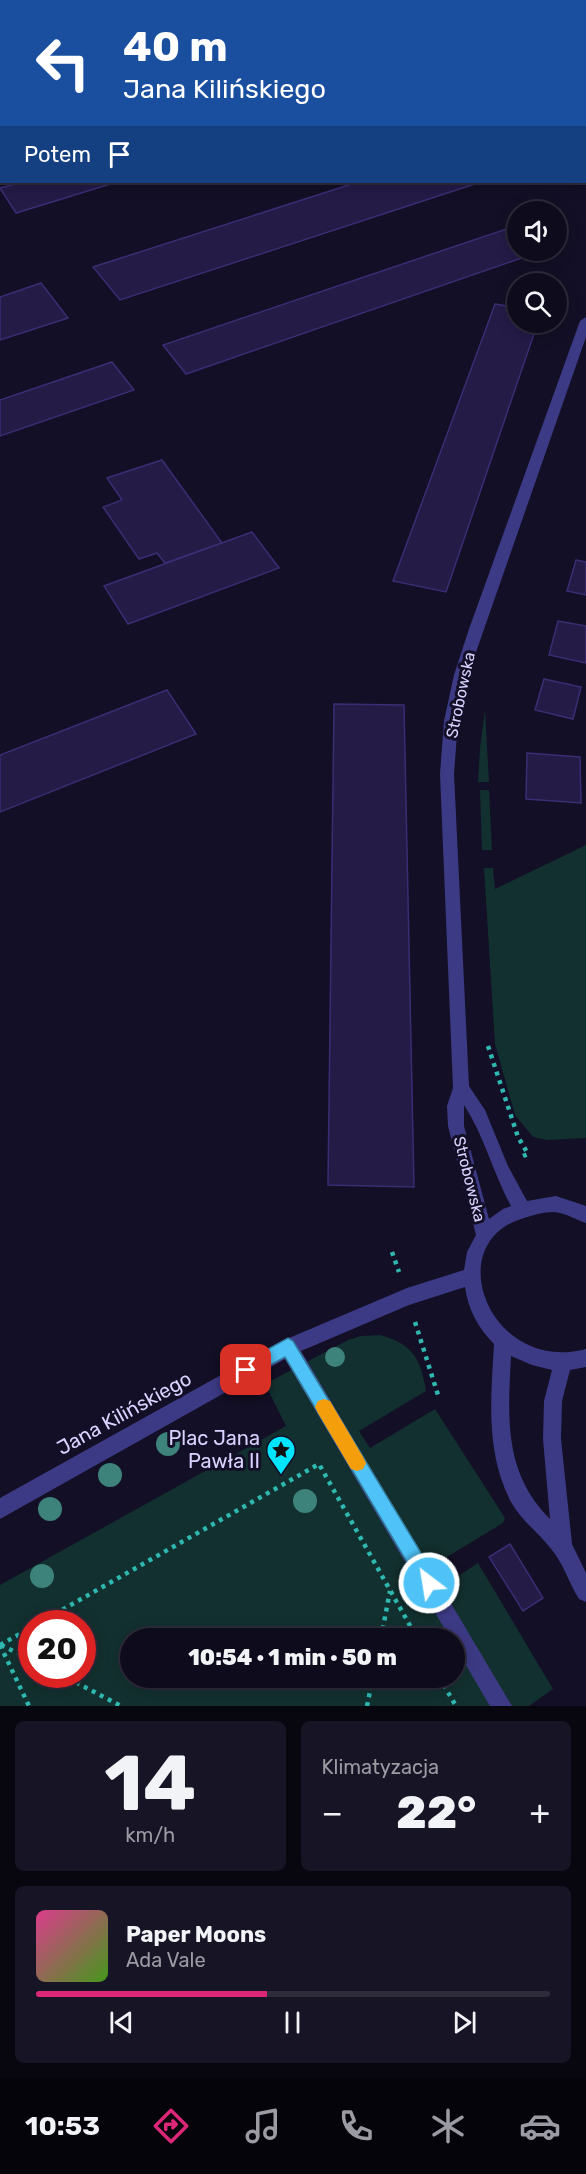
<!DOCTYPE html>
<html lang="pl">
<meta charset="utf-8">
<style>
:root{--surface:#0e0b1c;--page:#171425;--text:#f1f3f6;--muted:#9b9ba3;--line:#2e2b3b;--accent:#db2777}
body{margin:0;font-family:Rubik,sans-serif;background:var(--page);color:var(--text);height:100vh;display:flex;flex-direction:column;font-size:22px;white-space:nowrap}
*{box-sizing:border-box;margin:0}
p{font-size:20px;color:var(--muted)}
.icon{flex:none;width:33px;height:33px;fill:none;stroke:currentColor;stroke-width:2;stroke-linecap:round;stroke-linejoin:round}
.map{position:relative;height:1706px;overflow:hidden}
.side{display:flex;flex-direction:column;gap:15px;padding:15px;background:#08060f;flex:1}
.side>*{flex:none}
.guide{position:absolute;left:0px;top:0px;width:586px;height:183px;box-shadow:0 3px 15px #0003,0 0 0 2px var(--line);background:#1a4fa0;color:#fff;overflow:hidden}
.buttons{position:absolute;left:507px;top:201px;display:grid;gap:12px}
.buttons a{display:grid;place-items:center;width:60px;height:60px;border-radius:50%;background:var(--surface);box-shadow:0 3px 15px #0003,0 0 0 2px var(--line);font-size:30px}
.speed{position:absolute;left:18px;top:1610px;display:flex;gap:12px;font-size:30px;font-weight:700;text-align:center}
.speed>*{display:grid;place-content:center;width:78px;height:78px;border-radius:50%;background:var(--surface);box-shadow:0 3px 15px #0003,0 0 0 2px var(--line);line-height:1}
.speed .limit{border:9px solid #d22;background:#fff;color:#111}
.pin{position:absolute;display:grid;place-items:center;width:51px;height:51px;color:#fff;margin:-26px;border-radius:12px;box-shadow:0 3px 9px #0006}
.me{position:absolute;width:66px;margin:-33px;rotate:329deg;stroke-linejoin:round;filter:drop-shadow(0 0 4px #0008)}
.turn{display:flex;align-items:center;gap:21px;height:126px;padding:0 24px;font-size:27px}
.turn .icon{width:78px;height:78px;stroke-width:2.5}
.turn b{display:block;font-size:42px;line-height:51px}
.then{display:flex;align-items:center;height:57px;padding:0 24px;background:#0003;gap:12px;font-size:22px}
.big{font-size:45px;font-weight:800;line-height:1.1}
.side .tile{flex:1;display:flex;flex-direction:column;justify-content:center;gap:9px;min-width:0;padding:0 21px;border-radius:9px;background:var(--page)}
.side .dial{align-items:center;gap:0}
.dial b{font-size:78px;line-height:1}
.song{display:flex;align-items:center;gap:18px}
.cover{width:72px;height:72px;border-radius:9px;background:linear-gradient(135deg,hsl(330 70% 55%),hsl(100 70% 35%))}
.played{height:6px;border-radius:3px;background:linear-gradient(90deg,var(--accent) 45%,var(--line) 45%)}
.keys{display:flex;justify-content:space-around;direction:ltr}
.heat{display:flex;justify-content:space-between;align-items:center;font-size:33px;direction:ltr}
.side .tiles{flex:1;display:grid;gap:15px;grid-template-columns:1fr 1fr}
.tile:last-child{grid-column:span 2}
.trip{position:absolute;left:120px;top:1628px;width:345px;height:60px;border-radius:30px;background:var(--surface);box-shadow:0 3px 15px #0003,0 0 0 2px var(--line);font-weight:800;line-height:60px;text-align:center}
.menu{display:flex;height:96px;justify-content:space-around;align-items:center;background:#06040b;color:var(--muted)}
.menu .icon{width:42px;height:42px}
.menu .active{color:var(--accent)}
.menu b{font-size:27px;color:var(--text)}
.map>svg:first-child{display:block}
.green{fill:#12302f;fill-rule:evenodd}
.building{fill:#241b47;stroke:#3b2d73;stroke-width:1.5}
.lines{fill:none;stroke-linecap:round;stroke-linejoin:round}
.path{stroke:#2fb8b0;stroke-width:4.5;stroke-dasharray:4 5;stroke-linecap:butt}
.minor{fill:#3d3a85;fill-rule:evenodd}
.tree{fill:#3d827b}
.route{fill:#4fc3f7;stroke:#337fa1;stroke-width:1.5}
.slow{fill:#f59e0b}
.labels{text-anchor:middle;stroke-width:6;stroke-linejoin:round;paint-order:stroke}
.street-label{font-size:16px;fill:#d9d4ff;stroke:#130f26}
.near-street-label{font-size:20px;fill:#d9d4ff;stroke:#130f26}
.near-poi-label{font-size:20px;fill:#d9d4ff;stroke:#130f26;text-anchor:end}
</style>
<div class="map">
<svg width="586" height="1706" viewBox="0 0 586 1706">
<rect width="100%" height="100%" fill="#130f26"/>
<g class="green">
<path d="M0,0H403L408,1L2,2L0,168Z"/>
<path d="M485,710L489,782H478L480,748Z"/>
<path d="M480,790H489L492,850H482Z"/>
<path d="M586,845V1138L547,1140L533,1137L515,1115L495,1044L484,868H493L495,889Z"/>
<path d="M380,1335C413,1344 421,1359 426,1391L359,1431L370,1448L435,1409L505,1518L503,1523L437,1563L449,1582L478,1563L553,1689L529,1706H0V1585L286,1426L265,1384L348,1340L361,1336ZM32,1623H82V1674H32ZM130,1638H454V1677H130Z"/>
</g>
<g class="building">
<path d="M23,182H117L16,213L0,188Z"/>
<path d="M358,182H481L120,300L93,267Z"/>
<path d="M512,227L518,232V250L539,252L186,374L163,345Z"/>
<path d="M41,283L68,318L0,340V297Z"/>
<path d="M495,304L518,308V322H538L446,592L393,581Z"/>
<path d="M112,362L134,390L0,436V400Z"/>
<path d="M162,460L222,543L165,563L157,553L139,559L103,507L122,500L107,478Z"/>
<path d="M252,532L279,568L128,624L104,586Z"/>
<path d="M576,560L586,562V595L567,591Z"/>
<path d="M558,621L586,626V663L549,655Z"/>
<path d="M544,679L581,687L573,719L535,710Z"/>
<path d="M167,690L196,734L0,812V755Z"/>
<path d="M334,704L404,705L414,1187L328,1185Z"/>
<path d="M527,753L580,757L581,803L526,799Z"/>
<path d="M510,1544L543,1598L523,1611L489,1557Z"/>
</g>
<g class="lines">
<g class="path">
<path d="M488,1046L518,1137L528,1154L523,1156"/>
<path d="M392,1252L399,1272"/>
<path d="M415,1322L438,1395"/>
<path d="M39,1623L319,1464L417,1638"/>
<path d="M381,1638L390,1591"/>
<path d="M0,1645L29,1706"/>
<path d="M0,1645L32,1627"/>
<path d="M1,1645L32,1660"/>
<path d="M60,1674L121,1706"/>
<path d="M439,1677L456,1706"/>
<path d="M367,1706L373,1677"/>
</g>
<path class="minor" d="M586,317V337L468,675L458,721L454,774L469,1086L485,1110L508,1166L527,1201L556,1196L586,1206V1223C577,1220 569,1215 560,1213C549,1210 535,1215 524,1218C438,1243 491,1375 586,1349V1367L570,1370L562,1401L561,1439L572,1544L586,1573V1602L579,1599C570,1585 565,1568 555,1554C542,1535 522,1522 511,1502C485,1452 491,1398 494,1344C478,1328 468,1309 465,1287L409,1305L301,1351L512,1706H490L454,1645V1638H450L285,1359L0,1519V1498L282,1341L407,1288L464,1270L467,1252L476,1235L448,1126L447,1106L453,1088L440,774L444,721L454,675L469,629L580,321ZM464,1105C484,1135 493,1173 511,1206L503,1209L489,1219L464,1126ZM511,1356L532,1365L552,1370L544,1401L543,1439L550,1519C503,1472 508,1417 511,1356Z"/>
</g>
<g class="tree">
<circle cx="335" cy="1357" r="10"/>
<circle cx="168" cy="1444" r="12"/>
<circle cx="110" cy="1475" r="12"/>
<circle cx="305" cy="1501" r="12"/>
<circle cx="50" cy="1509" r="12"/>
<circle cx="42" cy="1576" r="12"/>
</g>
<path class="route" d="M288,1338L293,1341L435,1576L438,1583L435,1589L429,1592L423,1589L285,1357L246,1378L241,1376L238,1370L241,1364Z"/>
<path class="slow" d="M324,1399L330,1401L363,1457L366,1463L363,1469L357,1471L351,1469L318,1413L315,1407L318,1401Z"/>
<defs>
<g id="sight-pin" transform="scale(1.5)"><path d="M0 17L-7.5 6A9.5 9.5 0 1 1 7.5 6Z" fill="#00e5ff" stroke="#130f26"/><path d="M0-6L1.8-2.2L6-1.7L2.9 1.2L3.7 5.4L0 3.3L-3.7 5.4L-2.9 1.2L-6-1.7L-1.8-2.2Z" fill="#111"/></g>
</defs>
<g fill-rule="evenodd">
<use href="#sight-pin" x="281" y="1450"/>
</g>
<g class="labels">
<g class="street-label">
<text transform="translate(460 695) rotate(-78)" y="6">Strobowska</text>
<text transform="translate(470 1179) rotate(76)" y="6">Strobowska</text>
</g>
<g class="near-street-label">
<text transform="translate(124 1413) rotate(-29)" y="7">Jana Kilińskiego</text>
</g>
<g class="near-poi-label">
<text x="260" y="1445">Plac Jana<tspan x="260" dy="23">Pawła II</tspan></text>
</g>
</g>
</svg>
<div class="buttons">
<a><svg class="icon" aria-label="sound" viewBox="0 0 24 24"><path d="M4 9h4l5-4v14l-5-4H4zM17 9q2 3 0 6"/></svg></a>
<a><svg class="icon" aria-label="search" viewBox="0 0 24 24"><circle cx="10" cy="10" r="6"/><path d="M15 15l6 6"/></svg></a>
</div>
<div class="speed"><div class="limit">20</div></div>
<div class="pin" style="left:246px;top:1370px;background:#d93025"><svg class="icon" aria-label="arrive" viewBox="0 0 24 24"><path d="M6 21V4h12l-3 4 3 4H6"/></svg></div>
<svg class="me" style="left:429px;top:1583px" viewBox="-20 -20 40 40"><circle r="17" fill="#4fc3f7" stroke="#fff" stroke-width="3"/><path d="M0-11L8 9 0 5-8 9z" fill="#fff"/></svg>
<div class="trip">10:54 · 1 min · 50 m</div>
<div class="guide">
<div class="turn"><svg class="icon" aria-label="left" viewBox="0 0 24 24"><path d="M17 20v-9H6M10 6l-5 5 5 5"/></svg><div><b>40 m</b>Jana Kilińskiego</div></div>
<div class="then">Potem<svg class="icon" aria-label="arrive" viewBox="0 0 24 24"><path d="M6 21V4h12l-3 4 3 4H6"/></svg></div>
</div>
</div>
<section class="side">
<div class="tiles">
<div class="tile dial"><b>14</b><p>km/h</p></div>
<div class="tile"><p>Klimatyzacja</p>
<div class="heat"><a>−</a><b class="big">22°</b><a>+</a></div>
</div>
<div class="tile">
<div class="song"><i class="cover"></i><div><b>Paper Moons</b><p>Ada Vale</p></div></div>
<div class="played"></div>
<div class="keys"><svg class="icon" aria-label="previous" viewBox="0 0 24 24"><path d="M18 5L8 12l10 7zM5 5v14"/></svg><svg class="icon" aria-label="pause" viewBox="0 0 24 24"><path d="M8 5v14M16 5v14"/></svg><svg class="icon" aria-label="next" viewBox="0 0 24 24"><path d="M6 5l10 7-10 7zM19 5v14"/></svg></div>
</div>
</div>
</section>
<nav class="menu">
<b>10:53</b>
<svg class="icon active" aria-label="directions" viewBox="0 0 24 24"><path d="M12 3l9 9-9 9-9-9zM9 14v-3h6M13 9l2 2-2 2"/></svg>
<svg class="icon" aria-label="music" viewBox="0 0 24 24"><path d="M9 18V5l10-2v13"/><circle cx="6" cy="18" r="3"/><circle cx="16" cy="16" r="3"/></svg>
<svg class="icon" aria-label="phone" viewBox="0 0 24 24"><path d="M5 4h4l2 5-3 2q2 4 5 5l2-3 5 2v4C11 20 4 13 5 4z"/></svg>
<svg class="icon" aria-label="climate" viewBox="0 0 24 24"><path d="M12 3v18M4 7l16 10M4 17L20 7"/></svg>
<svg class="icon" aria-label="car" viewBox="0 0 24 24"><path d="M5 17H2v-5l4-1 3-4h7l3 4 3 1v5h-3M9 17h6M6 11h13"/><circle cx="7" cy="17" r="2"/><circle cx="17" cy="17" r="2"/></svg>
</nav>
